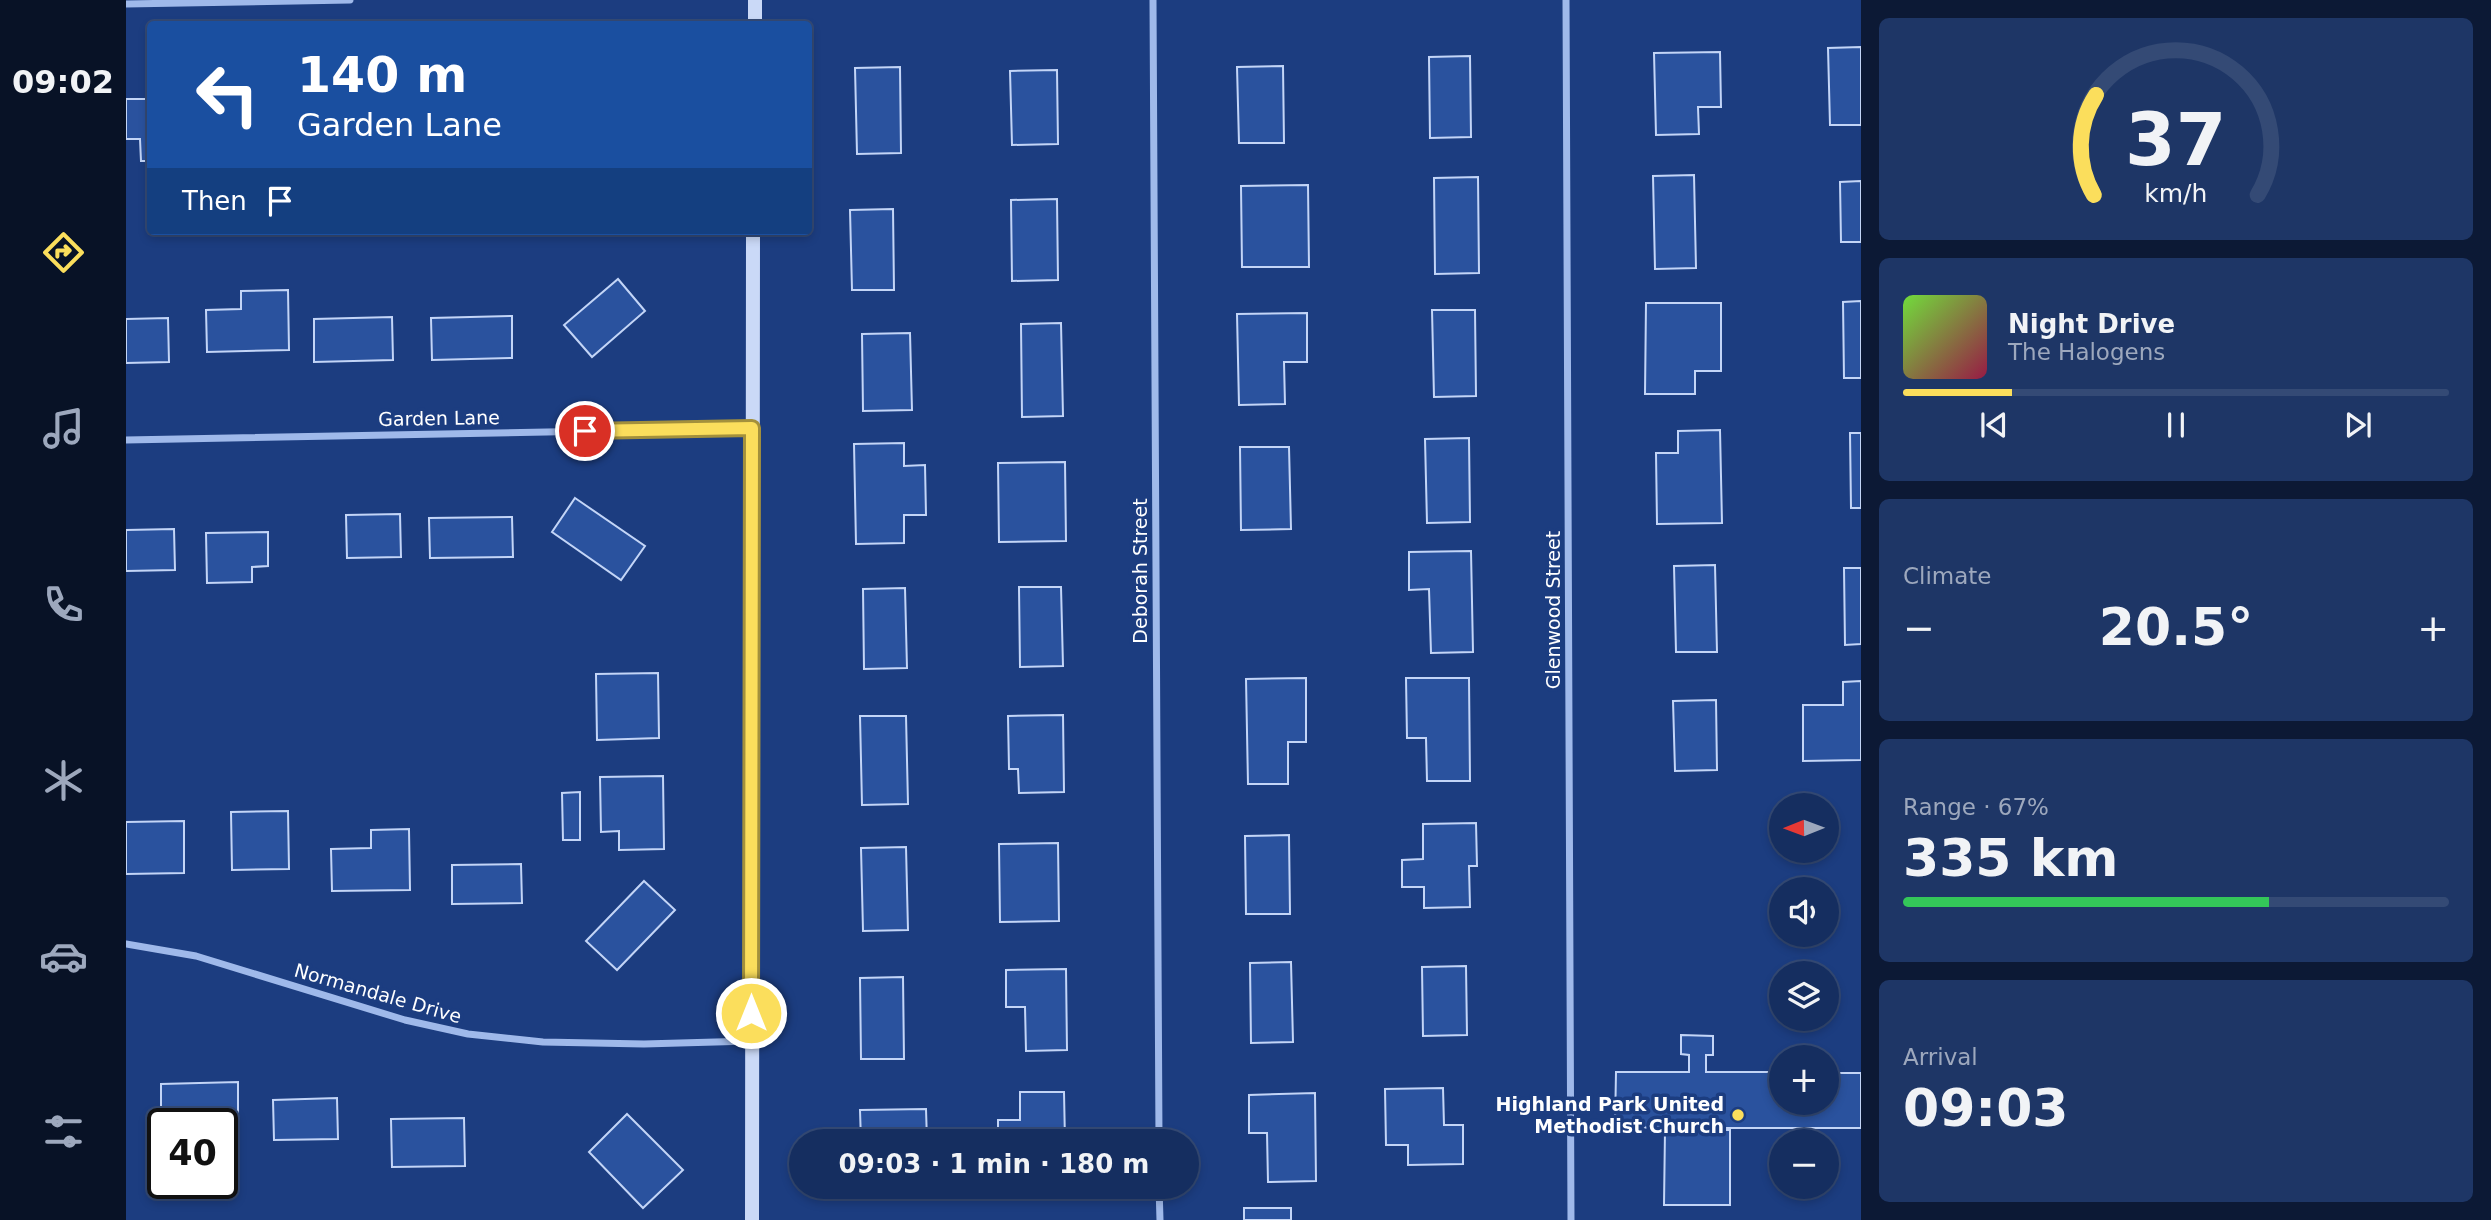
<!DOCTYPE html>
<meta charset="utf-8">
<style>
:root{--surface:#152e60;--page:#1e3666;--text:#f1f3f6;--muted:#9da8bd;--line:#344a75;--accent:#fbde5c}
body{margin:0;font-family:"DejaVu Sans",sans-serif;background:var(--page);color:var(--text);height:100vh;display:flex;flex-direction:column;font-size:26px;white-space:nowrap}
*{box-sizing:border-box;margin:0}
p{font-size:23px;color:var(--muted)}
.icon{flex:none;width:38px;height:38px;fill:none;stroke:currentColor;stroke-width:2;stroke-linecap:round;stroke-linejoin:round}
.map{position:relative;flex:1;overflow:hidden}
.side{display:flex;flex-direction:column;gap:18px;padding:18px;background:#0c1935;width:630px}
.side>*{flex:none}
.banner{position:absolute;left:21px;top:21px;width:665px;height:214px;border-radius:7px;box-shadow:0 4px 10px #0003,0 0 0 2px var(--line);background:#1a4fa0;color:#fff;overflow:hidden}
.needle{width:46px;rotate:269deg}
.fabs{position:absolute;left:1643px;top:793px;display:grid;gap:14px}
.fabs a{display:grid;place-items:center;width:70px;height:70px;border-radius:50%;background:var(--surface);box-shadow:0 4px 10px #0003,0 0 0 2px var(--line);font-size:35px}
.speed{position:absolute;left:21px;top:1108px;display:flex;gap:14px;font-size:35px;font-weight:700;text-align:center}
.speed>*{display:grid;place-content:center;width:91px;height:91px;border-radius:50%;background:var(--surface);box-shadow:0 4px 10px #0003,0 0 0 2px var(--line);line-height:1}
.speed .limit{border:4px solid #111;border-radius:10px;background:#fff;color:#111}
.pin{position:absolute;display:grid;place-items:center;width:60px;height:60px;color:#fff;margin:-30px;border:4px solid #fff;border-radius:50%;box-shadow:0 2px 7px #0007}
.me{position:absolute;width:77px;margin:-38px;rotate:0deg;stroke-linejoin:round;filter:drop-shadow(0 0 5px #0008)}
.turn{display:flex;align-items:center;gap:24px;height:147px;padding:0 35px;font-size:32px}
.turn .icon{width:91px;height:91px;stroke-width:2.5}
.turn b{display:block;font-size:49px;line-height:60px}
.then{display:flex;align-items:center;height:66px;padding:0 35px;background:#0003;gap:14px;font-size:26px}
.big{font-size:52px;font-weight:600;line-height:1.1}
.side .tile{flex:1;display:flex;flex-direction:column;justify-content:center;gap:10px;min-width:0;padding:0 24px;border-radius:10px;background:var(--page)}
.side .dial{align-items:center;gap:0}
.dial svg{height:182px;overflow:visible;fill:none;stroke:var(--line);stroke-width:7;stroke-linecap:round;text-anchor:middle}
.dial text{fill:var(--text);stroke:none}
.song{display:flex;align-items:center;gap:21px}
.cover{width:84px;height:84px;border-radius:10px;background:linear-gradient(135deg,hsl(100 70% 55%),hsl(340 70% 35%))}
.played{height:7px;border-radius:4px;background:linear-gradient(90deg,var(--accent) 20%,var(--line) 20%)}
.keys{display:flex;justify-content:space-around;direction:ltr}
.heat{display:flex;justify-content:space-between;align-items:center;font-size:38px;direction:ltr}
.charge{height:10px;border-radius:5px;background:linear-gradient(90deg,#34c759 67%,var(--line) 0)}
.trip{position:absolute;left:663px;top:1129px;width:410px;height:70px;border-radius:35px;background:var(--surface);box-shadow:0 4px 10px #0003,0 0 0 2px var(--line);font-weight:600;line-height:70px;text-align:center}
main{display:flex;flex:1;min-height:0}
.tabs{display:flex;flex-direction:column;width:126px;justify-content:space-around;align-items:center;background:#081226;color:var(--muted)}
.tabs .icon{width:49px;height:49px}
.tabs .selected{color:var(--accent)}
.tabs b{font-size:32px;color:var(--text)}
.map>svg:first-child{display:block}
.building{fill:#2a529e;stroke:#c3d5f7;stroke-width:2}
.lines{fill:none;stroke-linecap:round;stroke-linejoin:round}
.street{stroke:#9fb9ea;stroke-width:7}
.secondary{stroke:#cad9f7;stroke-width:14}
.route-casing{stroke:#a3903c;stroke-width:18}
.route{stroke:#fbde5c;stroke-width:12}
.poi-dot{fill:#fbde5c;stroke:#1c3d80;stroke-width:2.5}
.labels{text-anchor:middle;stroke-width:7;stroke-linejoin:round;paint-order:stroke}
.street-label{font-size:19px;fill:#fff;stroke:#1c3d80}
.poi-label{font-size:19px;font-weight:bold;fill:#fff;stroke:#1c3d80;text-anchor:end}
</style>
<main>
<nav class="tabs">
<b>09:02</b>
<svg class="icon selected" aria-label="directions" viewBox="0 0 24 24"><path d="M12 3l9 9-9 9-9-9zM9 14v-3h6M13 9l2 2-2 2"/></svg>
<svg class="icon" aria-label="music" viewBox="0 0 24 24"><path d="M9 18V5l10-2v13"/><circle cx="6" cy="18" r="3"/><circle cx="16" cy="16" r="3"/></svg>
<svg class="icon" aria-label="phone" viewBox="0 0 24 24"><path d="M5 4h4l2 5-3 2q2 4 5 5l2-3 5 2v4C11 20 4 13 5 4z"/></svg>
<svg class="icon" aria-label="climate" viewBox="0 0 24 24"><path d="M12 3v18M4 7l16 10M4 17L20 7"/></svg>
<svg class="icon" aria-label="car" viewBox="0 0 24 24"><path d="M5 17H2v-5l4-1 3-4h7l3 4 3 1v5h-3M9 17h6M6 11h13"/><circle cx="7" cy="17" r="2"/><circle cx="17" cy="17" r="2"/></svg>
<svg class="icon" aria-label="filters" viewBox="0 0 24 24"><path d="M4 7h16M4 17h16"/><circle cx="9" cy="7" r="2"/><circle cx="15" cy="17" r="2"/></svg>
</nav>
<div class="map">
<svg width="1735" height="1220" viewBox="0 0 1735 1220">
<rect width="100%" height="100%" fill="#1c3d80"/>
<g class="building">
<path d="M1735,47V125H1704L1702,48Z"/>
<path d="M1594,52L1595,107H1572L1573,134L1530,135L1528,53Z"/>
<path d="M1344,56L1345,137L1304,138L1303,57Z"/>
<path d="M1157,66L1158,143H1113L1111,67Z"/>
<path d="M774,67L775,153L731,154L729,68Z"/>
<path d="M931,70L932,144L886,145L884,71Z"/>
<path d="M0,99H24V161H15L14,139H0Z"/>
<path d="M1568,175L1570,268L1529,269L1527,176Z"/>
<path d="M1352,177L1353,273L1309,274L1308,178Z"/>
<path d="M1735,181V242H1715L1714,182Z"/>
<path d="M1182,185L1183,267H1116L1115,186Z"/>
<path d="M931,199L932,280L886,281L885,200Z"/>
<path d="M767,209L768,290H726L724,210Z"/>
<path d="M492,279L519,311L466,357L438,325Z"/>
<path d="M162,290L163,350L81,352L80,310L115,309V291Z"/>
<path d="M1735,301V378H1718L1717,302Z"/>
<path d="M1520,303H1595V371H1569V394H1519Z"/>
<path d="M1306,310H1349L1350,396L1308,397Z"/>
<path d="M1181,313V362H1158L1159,404L1113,405L1111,314Z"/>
<path d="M386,316V358L306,360L305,318Z"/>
<path d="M266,317L267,360L188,362V319Z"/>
<path d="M42,318L43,362L0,363V319Z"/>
<path d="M935,323L937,416L896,417L895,324Z"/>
<path d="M784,333L786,410L737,411L736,334Z"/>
<path d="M1594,430L1596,523L1531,524L1530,453H1552V431Z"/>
<path d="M1724,433H1735V508H1725Z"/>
<path d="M1343,438L1344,522L1301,523L1299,439Z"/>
<path d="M778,443V466L799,465L800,515H778V543L730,544L728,444Z"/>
<path d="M1114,447H1163L1165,529L1115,530Z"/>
<path d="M939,462L940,541L873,542L872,463Z"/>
<path d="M449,498L519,546L495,580L426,532Z"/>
<path d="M274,514L275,557L221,558L220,515Z"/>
<path d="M386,517L387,557L304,558L303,518Z"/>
<path d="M48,529L49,570L0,571V530Z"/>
<path d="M142,532V566L126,567V582L81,583L80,533Z"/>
<path d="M1345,551L1347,652L1305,653L1303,589L1283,590V552Z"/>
<path d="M1589,565L1591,652H1550L1548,566Z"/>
<path d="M1718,568H1735V644L1719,645Z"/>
<path d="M893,587H935L937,666L894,667Z"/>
<path d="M779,588L781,668L738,669L737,589Z"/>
<path d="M532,673L533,738L471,740L470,674Z"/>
<path d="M1180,678V742H1162V784H1122L1120,679Z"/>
<path d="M1280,678H1343L1344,781H1301L1300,738H1281Z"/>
<path d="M1735,681V760L1677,761V705H1717V682Z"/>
<path d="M1590,700L1591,770L1549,771L1547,701Z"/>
<path d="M937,715L938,792L893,793L892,769H883L882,716Z"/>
<path d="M734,716H780L782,804L736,805Z"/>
<path d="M537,776L538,849L493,850V831L475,832L474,777Z"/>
<path d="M454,792V840H437L436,793Z"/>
<path d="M162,811L163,869L106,870L105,812Z"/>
<path d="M58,821V873L0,874V822Z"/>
<path d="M1350,823L1351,866H1343L1344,907L1298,908V887H1276V860L1297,859V824Z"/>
<path d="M283,829L284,890L206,891L205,849L245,848V830Z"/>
<path d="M1163,835L1164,914H1120L1119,836Z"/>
<path d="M932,843L933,921L874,922L873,844Z"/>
<path d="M780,847L782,930L737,931L735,848Z"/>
<path d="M395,864L396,903L326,904V865Z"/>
<path d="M518,881L549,910L491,970L460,941Z"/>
<path d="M1165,962L1167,1042L1125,1043L1124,963Z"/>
<path d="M1340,966L1341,1035L1297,1036L1296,967Z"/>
<path d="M940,969L941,1050L900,1051L899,1007H880V970Z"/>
<path d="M777,977L778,1059H735L734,978Z"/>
<path d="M1555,1035L1587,1036V1055H1580V1072H1656V1102H1701V1073H1735V1128H1593V1130H1604V1205H1538L1539,1130H1550V1128L1489,1127L1490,1072H1563V1055L1555,1054Z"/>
<path d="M112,1082V1120L35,1121V1084Z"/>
<path d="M1317,1088L1318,1125H1337V1164L1282,1165V1145H1260L1259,1089Z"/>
<path d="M894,1092H938L939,1141H872V1120H894Z"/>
<path d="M1189,1093L1190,1181L1142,1182L1141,1133H1123V1095Z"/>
<path d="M211,1098L212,1139L148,1140L147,1100Z"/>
<path d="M800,1109L801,1141H735L734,1110Z"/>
<path d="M501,1114L557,1170L517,1208L463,1152Z"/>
<path d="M338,1118L339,1166L266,1167L265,1119Z"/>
<path d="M895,1186H939L940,1192L895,1193Z"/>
<rect x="1118" y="1208" width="47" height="12"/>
</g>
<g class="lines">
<g class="street">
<path d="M1027,0L1033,1141"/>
<path d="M1440,0L1445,1220"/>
<path d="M0,4L224,0"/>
<path d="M0,440L626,428"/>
<path d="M0,944L70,956L279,1020L342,1034L417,1042L518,1044L625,1041"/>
<path d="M1033,1186L1034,1220"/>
</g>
<g class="secondary">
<path d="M629,24V0"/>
<path d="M626,1220L627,231"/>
</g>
</g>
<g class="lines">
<g class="route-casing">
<path id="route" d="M459,431L626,428L625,1013"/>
</g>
<use href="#route" class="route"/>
</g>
<circle class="poi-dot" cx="1612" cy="1115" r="7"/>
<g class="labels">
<g class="street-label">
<text transform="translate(313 418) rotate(-1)" y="7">Garden Lane</text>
<text transform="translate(1014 571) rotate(-90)" y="7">Deborah Street</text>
<text transform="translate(1427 610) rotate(-90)" y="7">Glenwood Street</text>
<text transform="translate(252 993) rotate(16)" y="7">Normandale Drive</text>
</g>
<g class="poi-label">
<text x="1598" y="1111">Highland Park United<tspan x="1598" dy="22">Methodist Church</tspan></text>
</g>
</g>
</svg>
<div class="fabs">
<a><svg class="needle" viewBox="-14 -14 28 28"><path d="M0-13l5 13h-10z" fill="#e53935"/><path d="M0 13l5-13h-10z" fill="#9da8bd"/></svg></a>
<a><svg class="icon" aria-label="sound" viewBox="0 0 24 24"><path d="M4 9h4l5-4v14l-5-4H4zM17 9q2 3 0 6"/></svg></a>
<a><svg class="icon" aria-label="layers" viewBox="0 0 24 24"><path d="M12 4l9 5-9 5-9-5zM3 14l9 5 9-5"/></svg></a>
<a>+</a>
<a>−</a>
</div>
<div class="speed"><div class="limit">40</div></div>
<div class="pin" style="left:459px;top:431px;background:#d93025"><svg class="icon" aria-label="arrive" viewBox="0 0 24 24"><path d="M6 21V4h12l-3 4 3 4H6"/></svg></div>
<svg class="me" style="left:625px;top:1013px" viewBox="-20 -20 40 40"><circle r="17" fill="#fbde5c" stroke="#fff" stroke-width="3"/><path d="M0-11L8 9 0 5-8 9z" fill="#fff"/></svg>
<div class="trip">09:03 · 1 min · 180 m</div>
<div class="banner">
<div class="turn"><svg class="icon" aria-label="left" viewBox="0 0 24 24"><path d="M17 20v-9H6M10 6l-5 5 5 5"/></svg><div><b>140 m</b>Garden Lane</div></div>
<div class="then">Then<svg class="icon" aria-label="arrive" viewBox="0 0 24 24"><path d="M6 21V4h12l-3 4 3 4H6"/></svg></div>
</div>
</div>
<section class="side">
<div class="tile dial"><svg viewBox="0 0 100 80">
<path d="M14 69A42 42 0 1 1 86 69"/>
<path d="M14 69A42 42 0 0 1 15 25" stroke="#fbde5c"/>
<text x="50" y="56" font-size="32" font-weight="700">37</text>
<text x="50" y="72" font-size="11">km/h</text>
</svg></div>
<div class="tile">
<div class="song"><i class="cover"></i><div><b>Night Drive</b><p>The Halogens</p></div></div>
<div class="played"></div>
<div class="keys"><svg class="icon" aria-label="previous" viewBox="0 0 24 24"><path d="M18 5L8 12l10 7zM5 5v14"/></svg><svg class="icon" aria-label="pause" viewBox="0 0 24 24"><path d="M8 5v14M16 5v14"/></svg><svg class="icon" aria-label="next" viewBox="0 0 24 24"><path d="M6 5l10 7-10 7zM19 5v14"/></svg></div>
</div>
<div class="tile"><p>Climate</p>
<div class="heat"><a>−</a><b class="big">20.5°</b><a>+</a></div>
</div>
<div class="tile"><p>Range · 67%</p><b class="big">335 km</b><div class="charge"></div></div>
<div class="tile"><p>Arrival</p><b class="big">09:03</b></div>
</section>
</main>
